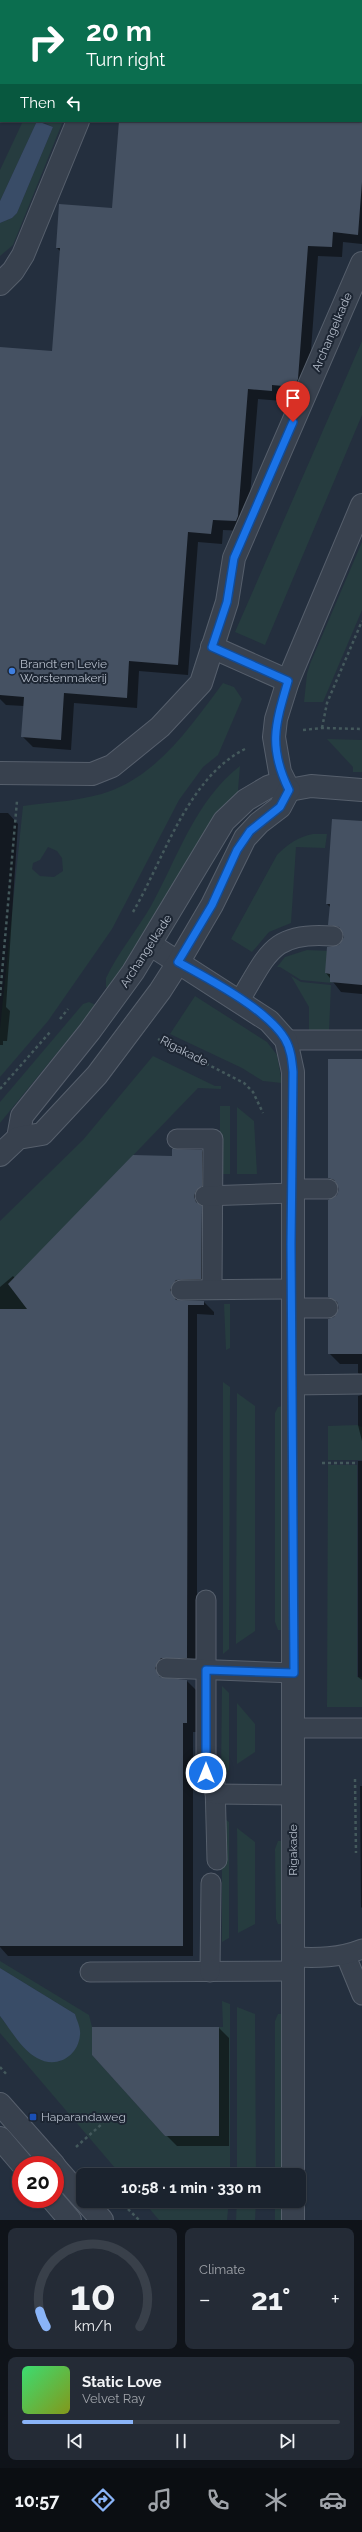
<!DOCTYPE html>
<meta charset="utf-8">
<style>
:root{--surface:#1b232e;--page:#242b36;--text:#f1f3f6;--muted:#a0a4aa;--line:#39404a;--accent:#8ab4f8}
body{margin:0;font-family:Raleway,sans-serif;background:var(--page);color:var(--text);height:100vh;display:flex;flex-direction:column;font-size:15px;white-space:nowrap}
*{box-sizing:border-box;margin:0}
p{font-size:13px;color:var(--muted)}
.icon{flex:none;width:22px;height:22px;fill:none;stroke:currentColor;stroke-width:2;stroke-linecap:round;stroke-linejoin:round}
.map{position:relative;height:2220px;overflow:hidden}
.panel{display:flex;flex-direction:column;gap:8px;padding:8px;background:#0f1319;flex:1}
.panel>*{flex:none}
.hud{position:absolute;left:0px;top:0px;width:362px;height:122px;box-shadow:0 1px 3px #0004,0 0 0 1px var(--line);background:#0b6e4f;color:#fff;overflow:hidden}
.speed{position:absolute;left:12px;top:2156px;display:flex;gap:8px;font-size:20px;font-weight:700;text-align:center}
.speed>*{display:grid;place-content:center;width:52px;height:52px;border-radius:50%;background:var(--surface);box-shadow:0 1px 3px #0004,0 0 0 1px var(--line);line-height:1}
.speed .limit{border:6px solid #d22;background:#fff;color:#111}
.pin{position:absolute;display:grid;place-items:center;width:34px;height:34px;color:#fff;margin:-41px -17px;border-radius:50% 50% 50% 0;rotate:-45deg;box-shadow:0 0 4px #0007}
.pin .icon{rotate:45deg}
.me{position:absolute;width:44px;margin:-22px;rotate:0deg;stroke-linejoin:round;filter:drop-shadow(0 0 3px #0008)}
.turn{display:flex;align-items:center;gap:14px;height:84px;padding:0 20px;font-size:18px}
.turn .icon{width:52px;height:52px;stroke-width:2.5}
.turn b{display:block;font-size:28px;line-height:34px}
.then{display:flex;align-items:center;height:38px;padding:0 20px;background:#0003;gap:8px;font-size:15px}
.big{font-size:30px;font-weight:700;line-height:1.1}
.panel .card{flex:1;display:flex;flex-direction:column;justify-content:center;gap:6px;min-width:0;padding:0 14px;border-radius:8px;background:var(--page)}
.panel .dial{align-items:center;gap:0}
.dial svg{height:104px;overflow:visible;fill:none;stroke:var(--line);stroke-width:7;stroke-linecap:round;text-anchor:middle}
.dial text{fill:var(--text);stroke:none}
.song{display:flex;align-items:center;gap:12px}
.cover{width:48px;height:48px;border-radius:6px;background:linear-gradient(135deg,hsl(140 70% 55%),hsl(70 70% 35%))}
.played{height:4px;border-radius:2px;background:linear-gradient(90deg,var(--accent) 35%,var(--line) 35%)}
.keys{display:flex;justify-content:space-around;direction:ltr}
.heat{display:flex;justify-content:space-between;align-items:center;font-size:22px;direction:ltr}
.panel .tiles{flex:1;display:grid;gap:8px;grid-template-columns:1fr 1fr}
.card:last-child{grid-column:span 2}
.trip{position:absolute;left:76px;top:2168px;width:230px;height:40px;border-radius:8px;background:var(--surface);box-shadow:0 1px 3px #0004,0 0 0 1px var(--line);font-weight:700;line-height:40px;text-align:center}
.tab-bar{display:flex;height:64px;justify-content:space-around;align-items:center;background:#0b0e12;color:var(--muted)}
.tab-bar .icon{width:28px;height:28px}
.tab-bar .on{color:var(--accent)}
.tab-bar b{font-size:18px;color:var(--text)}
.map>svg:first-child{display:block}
.green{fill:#263c3f;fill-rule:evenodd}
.water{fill:#394c67}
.shadow{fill:#0007}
.building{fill:#455162}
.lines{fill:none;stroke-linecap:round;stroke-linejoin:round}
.lane-casing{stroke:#565f6c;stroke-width:21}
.street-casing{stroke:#565f6c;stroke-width:24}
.path{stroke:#44595c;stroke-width:2.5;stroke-dasharray:3 3;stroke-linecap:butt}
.lane{stroke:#38414e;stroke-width:19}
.street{stroke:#38414e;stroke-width:22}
.route-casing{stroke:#114b97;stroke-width:10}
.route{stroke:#1a73e8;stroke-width:7}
.shop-dot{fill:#3f7fe0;stroke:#1d2633;stroke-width:1.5}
.transit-dot{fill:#1a4fb4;stroke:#1d2633;stroke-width:1.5}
.labels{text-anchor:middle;stroke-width:4;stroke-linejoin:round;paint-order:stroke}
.street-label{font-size:12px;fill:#b4bcc9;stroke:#1d2633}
.poi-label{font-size:12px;fill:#b4bcc9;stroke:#1d2633;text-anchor:start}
</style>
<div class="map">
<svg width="362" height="2220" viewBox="0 0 362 2220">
<rect width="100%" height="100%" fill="#242f3e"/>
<g class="green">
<path d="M23,121H37L0,201V170Z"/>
<path d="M41,121H63L13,245L0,256V223L12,218L17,213L53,127Z"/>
<path d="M362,341V415L265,645L235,632Z"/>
<path d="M362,542V610L323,702H304L307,674L310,664Z"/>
<path d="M223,683L234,687L242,699L218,755L203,767L179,800L112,929L48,1021L0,1077V1028L23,806C52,802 85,801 113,790C162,770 193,723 223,683ZM48,847L57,851L62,858L63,871L54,877L40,876L32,869L33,863L40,860Z"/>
<path d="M327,739L362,740V772H353V767Z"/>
<path d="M240,766L238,790L240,793L110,991L106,987V978C118,953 137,930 151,906C178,857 195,801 240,766Z"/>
<path d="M313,834H327L325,848L296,847L291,923L269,932L252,952L231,939L277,855C288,844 298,837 313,834Z"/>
<path d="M307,950L331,951L332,983L301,980L280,967H277L285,957Z"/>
<path d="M291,976L301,982L331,985L329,1031H309V1007Z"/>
<path d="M195,996L267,1042L277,1055L282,1083L263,1081L242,1068L170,1034Z"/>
<path d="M89,1002L96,1005L0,1123V1102L83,1004Z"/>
<path d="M153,1056L215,1086H221V1089L198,1088L38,1254V1309H0V1221L83,1140Z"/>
<rect x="220" y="1106" width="10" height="68"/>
<path d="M237,1107L254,1121L257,1174H237Z"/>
<path d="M224,1304H230V1348L226,1350Z"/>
<path d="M223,1382L230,1387L229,1649L223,1654Z"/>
<path d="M237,1393L255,1406V1631L236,1644Z"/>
<path d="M282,1406V1630H278L275,1622V1413L278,1407Z"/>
<path d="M357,1425L362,1427V1460H328V1426Z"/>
<path d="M328,1465H357V1677H362V1707H327Z"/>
<path d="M222,1686L229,1693V1770L221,1775Z"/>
<path d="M237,1703L255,1724V1752L237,1764Z"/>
<path d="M222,1817L229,1822V1938L222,1942Z"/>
<path d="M237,1828L255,1842V1924L238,1933Z"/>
<path d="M278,1841H282V1924H278L276,1919L275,1849Z"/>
<path d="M0,1961L89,2015L92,2027V2055L165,2136L219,2135V2027H223L222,2001L230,2004V2175H121L0,2033V2016C15,2035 32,2066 60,2061C79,2042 83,2041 75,2014L0,1968Z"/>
<path d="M237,2007L255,2014L256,2175H237Z"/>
<path d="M278,2014H282V2175H275V2021Z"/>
<path d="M143,2201H229L227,2220H159Z"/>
<path d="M237,2201H256L255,2220H236Z"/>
<rect x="275" y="2201" width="7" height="19"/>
</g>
<g class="water">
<path d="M0,0H106L1,1V3Z"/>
<path d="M37,121L53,127L17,213L12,218L0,223V201Z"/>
<path d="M0,1968L75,2014C77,2021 81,2028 80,2035C78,2057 56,2069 37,2058C22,2050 10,2029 0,2016Z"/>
</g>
<g class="shadow">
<path d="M178,0H362V244L343,242L342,257L318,256L308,390L305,397L283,395L282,401L258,399L247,531L223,530L222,544L198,542L188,675L139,671L137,708L74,703L71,750L33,747L22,736L24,706L6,705L0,699V348L53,352L61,252L57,248L113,209L120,121H361V1Z"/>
<path d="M0,813H8L18,824L6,1007L10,1011L7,1041H3V1045H0Z"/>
<path d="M362,822V994L341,992L326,973L346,936L340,935L330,924L331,908L327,904Z"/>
<path d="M362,1060V1377L358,1373V1364H340L329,1353L334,1318L340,1307L329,1297L340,1189L329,1178Z"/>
<path d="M202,1151L212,1161L211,1289L186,1290L179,1301L204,1302L214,1312V1315L197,1314V1668H171L164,1679L187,1681L197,1691V1732H193V1956H8L0,1947V1287L13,1276L15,1278L173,1157Z"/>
<path d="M362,1395V1441L358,1425V1396Z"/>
<path d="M358,1461H362V1680L358,1677Z"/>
<path d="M360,1786H362V1908L361,1907Z"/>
<path d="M219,2028L229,2038V2146H177L166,2135Z"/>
</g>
<g class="building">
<path d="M119,121H362V182L358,235L333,232L332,247L308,246L298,379L294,387L272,385V391L248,389L238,516L236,521L213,520L211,534L188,532L178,665L129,661L127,698L64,693L61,740L21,737L24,697L0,695V347L52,351L60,248H56L59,204L112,208Z"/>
<path d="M332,819L362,821V985L330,982V974L325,973L327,947L339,945L344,937L339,927L328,925L330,904H326Z"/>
<path d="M328,1059H362V1354H328V1319L334,1317L339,1308L337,1302L328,1297V1200L337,1195L339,1189L334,1180L328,1178Z"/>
<path d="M172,1149L202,1150V1186L196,1191L194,1196L196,1202L202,1206L201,1279L176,1280L170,1290L176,1300L204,1301V1305H188L187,1658H161L155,1668L160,1677L187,1680V1723H183V1946H0V1309H27L8,1284L133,1155L172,1156Z"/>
<path d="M92,2027H219V2136H165L92,2055Z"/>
</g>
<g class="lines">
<g class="lane-casing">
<g id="lane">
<path d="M240,1000C268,954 272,931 333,936"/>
<path d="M286,1040H362"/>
<path d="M177,1139H213L212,1289"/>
<path d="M293,1189H328"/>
<path d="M205,1196L293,1193"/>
<path d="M181,1290L293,1289"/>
<path d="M293,1308H328"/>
<path d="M293,1385L362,1384"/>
<path d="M206,1600V1773L215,1783L217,1860"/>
<path d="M166,1668L294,1673"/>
<path d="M293,1728H362"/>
<path d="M215,1794L294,1795"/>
<path d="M346,1956L362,1995"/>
<path d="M294,1957C318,1958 339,1958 362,1949"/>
<path d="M90,1972L294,1971"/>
<path d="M210,1972L211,1883"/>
</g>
</g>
<g class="street-casing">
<g id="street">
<path d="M127,1L128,0"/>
<path d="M0,284L13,271L23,255L78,121"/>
<path d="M212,647L288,681"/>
<path d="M0,773L92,774L112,766L160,727L201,683L227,602L234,558L362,263"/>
<path d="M289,790L280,772L274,737L276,719L288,681L362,505"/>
<path d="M289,790L311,786L362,790"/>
<path d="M151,945L269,1021L286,1040L293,1072V2175"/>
<path d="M18,1138L22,1116L90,1031L133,972L224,821L246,800L268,787L274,785L289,790"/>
<path d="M0,1155L18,1138L42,1134L97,1075L160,991L178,963L212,905L245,838L259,823L280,807L289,790"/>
<path d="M0,2104L54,2165"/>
<path d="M0,2138L23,2165"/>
<path d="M55,2167L83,2199"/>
<path d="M52,2199L70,2220"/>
<path d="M85,2201L102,2220"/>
<path d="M293,2220V2201"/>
</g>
</g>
<g class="path">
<path d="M322,728L327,703L362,621"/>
<path d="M303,730L322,728L362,729"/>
<path d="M133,912C164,859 188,776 247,748"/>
<path d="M0,996L17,801"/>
<path d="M60,1019L68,1009"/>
<path d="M158,1039L244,1083L253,1092L263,1113"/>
<path d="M0,1089L51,1031"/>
<path d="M322,1463H357"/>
<path d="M355,1779L356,1853"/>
<path d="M0,2067L8,2076"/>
<path d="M76,2147L103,2123"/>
<path d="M128,2209L139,2220"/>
</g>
<use href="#lane" class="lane"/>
<use href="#street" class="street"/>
</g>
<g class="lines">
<g class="route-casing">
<path id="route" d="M206,1773V1670L294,1673L291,1244L293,1072C292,1061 291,1049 285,1039C268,1010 209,979 178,962L212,905L237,850L250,831L280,807L289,790C268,747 275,725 288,681L212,647L227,602L234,558L293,422"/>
</g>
<use href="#route" class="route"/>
</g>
<circle class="shop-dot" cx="12" cy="671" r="4"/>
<rect class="transit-dot" x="29" y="2113" width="8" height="8" rx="2"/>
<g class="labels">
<g class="street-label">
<text transform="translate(332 332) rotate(-67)" y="4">Archangelkade</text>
<text transform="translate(146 951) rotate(-57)" y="4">Archangelkade</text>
<text transform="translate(184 1051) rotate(27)" y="4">Rigakade</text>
<text transform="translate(293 1850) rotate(-90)" y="4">Rigakade</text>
</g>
<g class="poi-label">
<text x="20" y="668">Brandt en Levie<tspan x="20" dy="14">Worstenmakerij</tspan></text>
<text x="41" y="2121">Haparandaweg</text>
</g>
</g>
</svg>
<div class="speed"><div class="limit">20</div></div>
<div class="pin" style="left:293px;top:422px;background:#d93025"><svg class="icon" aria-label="arrive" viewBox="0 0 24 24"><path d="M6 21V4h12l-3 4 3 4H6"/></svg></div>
<svg class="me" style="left:206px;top:1773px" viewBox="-20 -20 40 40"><circle r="17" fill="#1a73e8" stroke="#fff" stroke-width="3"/><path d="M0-11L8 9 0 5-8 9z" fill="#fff"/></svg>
<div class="trip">10:58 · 1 min · 330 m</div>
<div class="hud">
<div class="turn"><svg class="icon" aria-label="right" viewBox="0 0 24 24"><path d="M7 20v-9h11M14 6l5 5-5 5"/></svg><div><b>20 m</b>Turn right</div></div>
<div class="then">Then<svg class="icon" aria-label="left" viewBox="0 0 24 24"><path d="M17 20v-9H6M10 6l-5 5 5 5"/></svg></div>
</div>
</div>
<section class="panel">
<div class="tiles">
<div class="card dial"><svg viewBox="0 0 100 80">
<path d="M14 69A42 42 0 1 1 86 69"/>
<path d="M14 69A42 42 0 0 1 9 57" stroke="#8ab4f8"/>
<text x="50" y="56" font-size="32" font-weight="700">10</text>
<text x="50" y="72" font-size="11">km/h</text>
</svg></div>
<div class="card"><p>Climate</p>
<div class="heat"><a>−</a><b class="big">21°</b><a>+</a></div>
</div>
<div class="card">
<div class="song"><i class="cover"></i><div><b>Static Love</b><p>Velvet Ray</p></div></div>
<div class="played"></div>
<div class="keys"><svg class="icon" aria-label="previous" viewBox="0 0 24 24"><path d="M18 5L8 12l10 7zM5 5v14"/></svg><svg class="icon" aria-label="pause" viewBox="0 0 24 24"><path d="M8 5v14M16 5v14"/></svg><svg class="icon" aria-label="next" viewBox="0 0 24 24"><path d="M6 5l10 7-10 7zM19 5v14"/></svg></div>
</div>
</div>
</section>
<nav class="tab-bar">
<b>10:57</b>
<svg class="icon on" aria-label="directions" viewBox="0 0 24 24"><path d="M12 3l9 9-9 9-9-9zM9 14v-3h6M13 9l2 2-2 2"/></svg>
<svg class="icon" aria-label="music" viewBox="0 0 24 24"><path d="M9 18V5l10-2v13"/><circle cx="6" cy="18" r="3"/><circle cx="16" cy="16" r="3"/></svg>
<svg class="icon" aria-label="phone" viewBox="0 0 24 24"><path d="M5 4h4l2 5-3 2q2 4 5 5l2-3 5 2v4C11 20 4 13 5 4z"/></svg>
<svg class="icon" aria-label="climate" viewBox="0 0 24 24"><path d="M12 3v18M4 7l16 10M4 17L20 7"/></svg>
<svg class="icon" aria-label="car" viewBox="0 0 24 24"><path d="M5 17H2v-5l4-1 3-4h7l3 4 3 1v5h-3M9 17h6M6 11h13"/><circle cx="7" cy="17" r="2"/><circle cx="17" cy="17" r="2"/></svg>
</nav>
